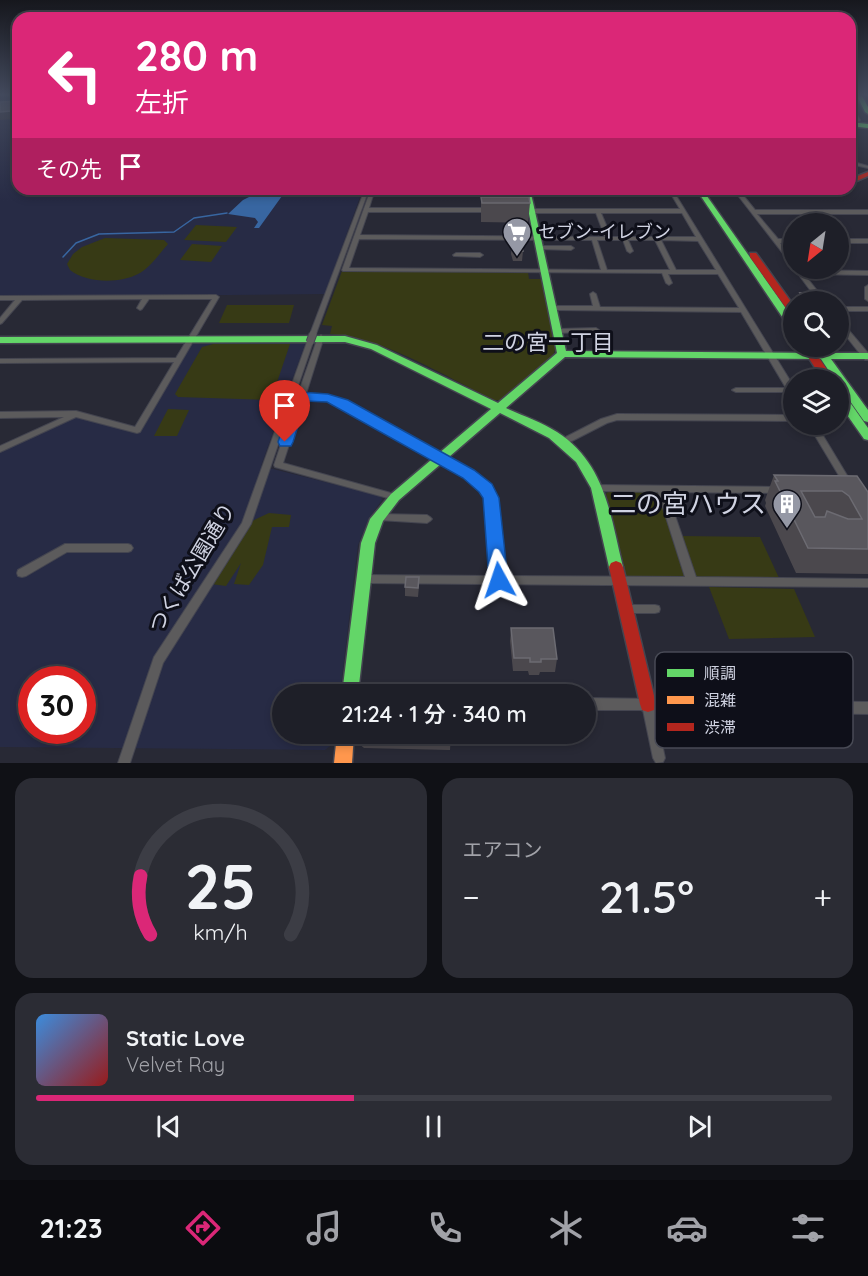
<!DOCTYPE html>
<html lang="ja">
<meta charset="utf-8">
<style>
:root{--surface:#1e1f28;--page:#2b2c34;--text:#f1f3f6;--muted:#a1a2a8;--line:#3c3d45;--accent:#db2777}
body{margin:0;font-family:Quicksand,"Noto Sans JP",sans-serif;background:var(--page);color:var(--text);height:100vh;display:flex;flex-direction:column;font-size:22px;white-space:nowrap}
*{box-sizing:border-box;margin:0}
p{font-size:20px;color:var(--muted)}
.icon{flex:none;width:33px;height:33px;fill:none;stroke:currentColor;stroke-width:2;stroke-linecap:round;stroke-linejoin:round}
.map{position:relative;height:763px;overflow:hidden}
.panel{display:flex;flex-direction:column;gap:15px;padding:15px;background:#101116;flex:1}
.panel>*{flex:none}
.banner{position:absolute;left:12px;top:12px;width:844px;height:183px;border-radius:18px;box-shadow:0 3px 9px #0003,0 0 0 2px var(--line);background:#db2777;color:#fff;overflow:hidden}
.needle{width:39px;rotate:210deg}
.fabs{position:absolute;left:783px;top:213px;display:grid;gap:12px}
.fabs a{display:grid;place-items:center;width:66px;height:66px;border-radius:50%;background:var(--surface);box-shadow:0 3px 9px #0003,0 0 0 2px var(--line);font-size:30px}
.speed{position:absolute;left:18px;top:666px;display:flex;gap:12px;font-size:30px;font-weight:700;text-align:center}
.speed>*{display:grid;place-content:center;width:78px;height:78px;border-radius:50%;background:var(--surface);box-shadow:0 3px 9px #0003,0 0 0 2px var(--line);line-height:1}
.speed .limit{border:9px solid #d22;background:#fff;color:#111}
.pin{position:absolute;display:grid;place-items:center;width:51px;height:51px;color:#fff;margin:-62px -26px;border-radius:50% 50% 50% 0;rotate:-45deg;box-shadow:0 0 6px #0007}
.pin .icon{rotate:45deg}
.me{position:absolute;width:66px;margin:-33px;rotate:355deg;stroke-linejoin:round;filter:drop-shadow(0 0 4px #0008)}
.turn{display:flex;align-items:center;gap:21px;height:126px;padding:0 24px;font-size:27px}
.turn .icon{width:78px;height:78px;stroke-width:2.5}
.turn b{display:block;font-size:42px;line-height:51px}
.then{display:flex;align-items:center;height:57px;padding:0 24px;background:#0003;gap:12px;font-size:22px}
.big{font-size:45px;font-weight:600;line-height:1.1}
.panel .card{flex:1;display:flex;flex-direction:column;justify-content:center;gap:9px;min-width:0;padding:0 21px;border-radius:18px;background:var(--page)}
.panel .dial{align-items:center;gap:0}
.dial svg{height:156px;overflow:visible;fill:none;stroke:var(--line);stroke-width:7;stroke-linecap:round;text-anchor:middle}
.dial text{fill:var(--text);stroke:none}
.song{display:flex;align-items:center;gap:18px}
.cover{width:72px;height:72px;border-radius:9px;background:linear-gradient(135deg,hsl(210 70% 55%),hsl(0 70% 35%))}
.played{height:6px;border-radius:3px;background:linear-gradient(90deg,var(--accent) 40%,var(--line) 40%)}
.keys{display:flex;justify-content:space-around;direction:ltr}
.heat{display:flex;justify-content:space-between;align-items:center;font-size:33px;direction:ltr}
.panel .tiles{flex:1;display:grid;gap:15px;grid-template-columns:1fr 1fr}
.card:last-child{grid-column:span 2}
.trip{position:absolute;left:272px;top:684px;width:324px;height:60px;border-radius:30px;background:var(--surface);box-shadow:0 3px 9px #0003,0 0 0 2px var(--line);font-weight:600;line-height:60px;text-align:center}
.menu{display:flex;height:96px;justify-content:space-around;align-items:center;background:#0c0c10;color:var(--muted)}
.menu .icon{width:42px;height:42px}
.menu .on{color:var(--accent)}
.menu b{font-size:27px;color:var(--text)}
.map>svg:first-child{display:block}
.built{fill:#272b45;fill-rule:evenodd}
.green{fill:#373a15}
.water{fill:#3866a1}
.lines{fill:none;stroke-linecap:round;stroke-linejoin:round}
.stream{stroke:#3866a1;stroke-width:1.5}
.street-casing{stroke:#444550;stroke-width:2}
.fast-casing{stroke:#444550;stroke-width:3}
.slow-casing{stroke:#444550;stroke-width:3}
.jam-casing{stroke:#444550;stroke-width:3}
.street{fill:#5c5b5c;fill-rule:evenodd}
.fast{fill:#63d668;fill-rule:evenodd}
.slow{fill:#ff974d;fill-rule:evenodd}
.jam{fill:#b3261e;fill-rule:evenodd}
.street-bridge-casing{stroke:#444550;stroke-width:9;stroke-linecap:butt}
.street-bridge{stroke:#5c5b5c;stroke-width:7}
.wall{fill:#4b484d}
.shaded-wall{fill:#37363d}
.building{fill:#59575d;stroke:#6c6b72;stroke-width:1.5;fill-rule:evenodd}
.route{fill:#1a73e8;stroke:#114b97;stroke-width:1.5}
.labels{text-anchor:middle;stroke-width:6;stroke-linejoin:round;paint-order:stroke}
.far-poi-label{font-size:18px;fill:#d0d3e2;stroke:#0e0f19;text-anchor:start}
.street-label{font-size:21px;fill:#d0d3e2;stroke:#0e0f19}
.neighbourhood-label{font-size:22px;fill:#d0d3e2;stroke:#0e0f19}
.near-poi-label{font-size:26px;fill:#d0d3e2;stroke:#0e0f19;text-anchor:end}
.key{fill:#0e0f19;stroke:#484a55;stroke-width:1.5}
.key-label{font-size:16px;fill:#d0d3e2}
</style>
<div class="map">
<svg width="868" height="763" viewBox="0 0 868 763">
<rect width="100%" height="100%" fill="#282935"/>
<g class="built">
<path d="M0,94H18V189H363L325,294L0,297Z"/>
<path d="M306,342L261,466L381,496L382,500L369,518L358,545L340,694H282V734H335L334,743L325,750L0,747V452L76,417L138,433L193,343ZM32,680H82V730H32Z"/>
</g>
<g class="green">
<path d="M196,225L237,227L226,242L184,240Z"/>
<path d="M105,238L164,240L168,244C160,253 149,269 138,274C119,284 86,283 70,270L67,264L73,254L82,247Z"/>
<path d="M192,244L222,246L211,262L180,260Z"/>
<path d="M342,271L528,272L529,279H543C547,297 561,336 554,353C547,368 514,389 501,400H494C444,376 385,338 330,334L332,326L322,325Z"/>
<path d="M227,305H294L289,323H219Z"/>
<path d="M213,344H290L271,400L178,397L175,394L202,347Z"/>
<path d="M168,409L189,410L177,436H154Z"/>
<path d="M608,492H656L660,495L686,575L684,578L629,577L626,575L606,494Z"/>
<path d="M269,513L291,515L289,527H272L263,565L249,585L234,584L241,563L226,586L211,584L250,522Z"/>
<path d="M682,536L760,537L779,578H698L694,575Z"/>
<path d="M709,587L794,589L815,637L729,639Z"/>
</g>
<path class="water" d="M265,189H287L259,228H254L258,222L255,218L228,214L243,200Z"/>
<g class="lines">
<path class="stream" d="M63,257L76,243L99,234L174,232L194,218L227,213"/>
<g class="street-casing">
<g id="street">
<path d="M850,97L863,99L861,100L850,99Z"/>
<path d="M850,104L860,120L859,121L850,120V118H855L850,110Z"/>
<path d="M850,161L868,166V168L850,164Z"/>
<path d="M365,189H369L316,334L315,335H311L310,334Z"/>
<path d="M371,189H375L369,208H490L493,210L490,212H368L360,235L605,237L596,213H526L523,211L526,209H680L668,189H672L794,387V396H791L789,392H736L732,390L736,388H786L741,312L555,310L552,308L555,306H593L590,294L593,292L596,294L600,307L739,308L718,274H668L672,283L669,285L666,283L662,273L343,271L342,270ZM601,213H682L696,237H611ZM359,239L592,240L601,270L349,268ZM597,240H623L627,251L630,253L633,251L628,240H655L670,270H607ZM661,240L698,241L716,270H676Z"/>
<path d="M733,189H738L755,210H868V214H757L778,239H794V243H780L794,259V266L792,265Z"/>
<rect x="838" y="239" width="30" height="4"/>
<path d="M541,246H571L574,248L571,250L539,249L538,248Z"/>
<path d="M456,253H480L483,255L480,257L454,256L453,255Z"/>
<path d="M796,269H800L801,270L868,271V275L804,274L826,302H819L796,271Z"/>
<path d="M868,285V301L865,299V287Z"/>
<path d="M216,295L219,297L140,432L137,433L76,417L0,452V446L64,417L0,418V412L76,411L135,427L174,362L0,363V359L176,358L212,299H149L142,309L140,310L137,308L142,299L22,300L2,323L0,324V318L15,300H0V296Z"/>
<rect x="838" y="307" width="30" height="4"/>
<path d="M838,319L840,320L868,353V360H865L838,326Z"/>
<path d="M596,328L599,330L598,331L559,333L556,331L559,329Z"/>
<path d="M321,335L324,337L306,394L328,396L346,401L483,481C504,508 501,543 504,576L685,577L658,492L597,491L594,490L593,488L594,486L597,485L776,487L779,488L780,490L779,492L776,493L667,492L696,577L868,579V587L363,583L359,582L358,579L359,576L363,575L494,576C492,546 496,511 477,485L340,405L327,400L304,399L283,463L398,495L400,497L398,499L395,500L275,467L274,465L297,397L296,396L298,394L318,337Z"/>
<path d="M310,340L313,342L251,524L163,663L130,763H118L154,657L242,523L307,342Z"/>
<path d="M617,414L794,415V421L617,420L607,423L566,444H560L559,442L560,440L601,419Z"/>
<path d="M808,424H816L851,482L850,484H844Z"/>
<path d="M379,514L427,515L430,517L432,519L430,521L427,523L379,520L376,519L374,517L376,515Z"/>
<path d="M65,544H128L131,545L133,548L131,551L128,552H67L26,576L22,577L18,576L17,573L18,570Z"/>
<path d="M626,605H655L659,606L660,609L659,612L655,613H626L622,612L621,609L622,606Z"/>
<path d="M585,698L868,702V714L655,711L665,758L663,762L656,763L653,758L643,710H585Z"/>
</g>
</g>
<g class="fast-casing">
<g id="fast">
<path d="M856,94H861L868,107V114L865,112Z"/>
<path d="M850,122L868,124V128L850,126Z"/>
<path d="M524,189H530L566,351L817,353L812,346H822L827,353H868V359H831L868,410V422L864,421L838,384V380H835L821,359L565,357L506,408C523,416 542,422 557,432C606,464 610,515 623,567L621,571L616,573L611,571L609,567L591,488L576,462L549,438L500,413L399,500L383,521L375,543L358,694H342L361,543L370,519L391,494L491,409L371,349L345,342L0,343V337L345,336L377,345L498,403L557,353Z"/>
<path d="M696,189H702L794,320V331L791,330Z"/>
<path d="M838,390L842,391L868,428V440L864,439L838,402Z"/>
</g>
</g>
<g class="slow-casing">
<path id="slow" d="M337,734H354L352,763H334Z"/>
</g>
<g class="jam-casing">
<g id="jam">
<path d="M868,172V176L850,184V179Z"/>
<path d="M750,253H756L794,306V316L791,315L750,257Z"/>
<path d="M801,346H811L834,380H823Z"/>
<path d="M616,561L621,563L623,567L656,704L654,710L648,712L642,710L640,704L609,567L611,563Z"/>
</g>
</g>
<use href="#street" class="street"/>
<use href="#fast" class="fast"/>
<use href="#slow" class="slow"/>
<use href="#jam" class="jam"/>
<g class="street-bridge-casing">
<path id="street-bridge" d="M310,342L313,334"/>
</g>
<use href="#street-bridge" class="street-bridge"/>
</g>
<g class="wall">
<path d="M481,197L530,203L528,223L481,222Z"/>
<path d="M512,244L523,251L522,261H513L511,254Z"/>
<path d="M800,293L824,302H799L797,300Z"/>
<path d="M774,475L868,492V574L796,573L765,506L766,503L765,500Z"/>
<path d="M419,586L418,597L405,596V587Z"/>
<path d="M511,628L557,659L555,672H540L539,675H529L528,671H513L510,641Z"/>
<path d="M357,734H451L450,750L364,748L358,743Z"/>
</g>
<path class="shaded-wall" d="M18,101V112L14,119L0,120V112Z"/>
<g class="building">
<path d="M18,101L11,111L0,112V102Z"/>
<path d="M481,197H529L530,203H482Z"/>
<path d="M512,244H521L523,251H514Z"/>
<path d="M800,293H817L824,302H807Z"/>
<path d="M774,475L857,476L868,492V549L808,548L775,481H778ZM801,491H842L849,496L862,519H848L827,511L825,517H815Z"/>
<path d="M406,577H419L418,588L405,587Z"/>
<path d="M511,628H553L557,659H541V662H530V658H514Z"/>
<path d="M366,691L427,693V694H361Z"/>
</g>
<linearGradient id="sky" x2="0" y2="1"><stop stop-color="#16171d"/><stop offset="0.47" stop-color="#42495c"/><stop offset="1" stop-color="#42495c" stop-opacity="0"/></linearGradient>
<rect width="868" height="201" fill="url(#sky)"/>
<path class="route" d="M300,392L328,394L348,400L474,470L492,484L499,498L508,580L505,586L499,588L492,586L489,580L483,498L479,492L463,478L327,402L306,401L293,442L291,446H280L278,442L293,396Z"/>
<defs>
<g id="supermarket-pin" transform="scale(1.5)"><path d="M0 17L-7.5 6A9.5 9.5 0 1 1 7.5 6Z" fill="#9598a5" stroke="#0e0f19"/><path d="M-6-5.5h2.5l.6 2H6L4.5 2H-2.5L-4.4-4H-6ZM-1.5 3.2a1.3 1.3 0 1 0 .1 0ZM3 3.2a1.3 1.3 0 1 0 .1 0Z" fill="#fff"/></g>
<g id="building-pin" transform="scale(1.5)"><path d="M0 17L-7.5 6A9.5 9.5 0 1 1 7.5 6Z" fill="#9598a5" stroke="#0e0f19"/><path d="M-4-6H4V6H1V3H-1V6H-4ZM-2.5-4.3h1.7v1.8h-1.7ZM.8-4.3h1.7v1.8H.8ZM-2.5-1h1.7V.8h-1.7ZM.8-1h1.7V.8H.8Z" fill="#fff"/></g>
</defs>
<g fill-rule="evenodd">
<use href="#supermarket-pin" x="517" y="232"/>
<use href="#building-pin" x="787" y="504"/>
</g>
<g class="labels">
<g class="far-poi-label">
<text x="538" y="238">セブン-イレブン</text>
</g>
<g class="street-label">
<text transform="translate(192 568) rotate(-59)" y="7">つくば公園通り</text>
</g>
<g class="neighbourhood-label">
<text x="548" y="350">二の宮一丁目</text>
</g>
<g class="near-poi-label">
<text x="766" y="513">二の宮ハウス</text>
</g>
</g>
<rect x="655" y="652" width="198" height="96" rx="9" class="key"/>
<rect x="667" y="669" width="27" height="8" fill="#63d668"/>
<rect x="667" y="696" width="27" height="8" fill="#ff974d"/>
<rect x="667" y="723" width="27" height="8" fill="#b3261e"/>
<g class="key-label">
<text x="704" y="679">順調</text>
<text x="704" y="706">混雑</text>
<text x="704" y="733">渋滞</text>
</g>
</svg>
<div class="fabs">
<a><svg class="needle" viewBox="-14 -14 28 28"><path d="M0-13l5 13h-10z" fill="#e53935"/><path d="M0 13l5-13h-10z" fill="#a1a2a8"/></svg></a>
<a><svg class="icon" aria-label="search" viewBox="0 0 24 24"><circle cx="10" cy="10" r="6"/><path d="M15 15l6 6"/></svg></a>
<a><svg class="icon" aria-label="layers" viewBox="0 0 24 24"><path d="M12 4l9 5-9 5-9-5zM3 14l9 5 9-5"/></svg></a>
</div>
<div class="speed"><div class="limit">30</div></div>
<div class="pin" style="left:285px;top:442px;background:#d93025"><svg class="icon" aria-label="arrive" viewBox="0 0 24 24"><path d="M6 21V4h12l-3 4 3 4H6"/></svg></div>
<svg class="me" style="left:499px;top:580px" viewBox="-20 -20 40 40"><path d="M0-17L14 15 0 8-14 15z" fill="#1a73e8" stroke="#fff" stroke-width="4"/></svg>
<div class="trip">21:24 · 1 分 · 340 m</div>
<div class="banner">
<div class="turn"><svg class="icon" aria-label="left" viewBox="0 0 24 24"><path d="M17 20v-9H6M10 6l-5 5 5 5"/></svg><div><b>280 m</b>左折</div></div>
<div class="then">その先<svg class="icon" aria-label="arrive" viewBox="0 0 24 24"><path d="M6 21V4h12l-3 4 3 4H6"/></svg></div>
</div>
</div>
<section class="panel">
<div class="tiles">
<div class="card dial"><svg viewBox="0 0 100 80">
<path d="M14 69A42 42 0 1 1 86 69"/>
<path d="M14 69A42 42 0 0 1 9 39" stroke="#db2777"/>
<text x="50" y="56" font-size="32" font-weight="700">25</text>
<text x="50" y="72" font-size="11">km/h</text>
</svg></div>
<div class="card"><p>エアコン</p>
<div class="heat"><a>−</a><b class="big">21.5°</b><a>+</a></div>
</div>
<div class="card">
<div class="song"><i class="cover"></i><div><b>Static Love</b><p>Velvet Ray</p></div></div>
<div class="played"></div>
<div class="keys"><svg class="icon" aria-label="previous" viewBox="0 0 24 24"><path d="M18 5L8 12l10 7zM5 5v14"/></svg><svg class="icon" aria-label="pause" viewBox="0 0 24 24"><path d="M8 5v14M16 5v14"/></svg><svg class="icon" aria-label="next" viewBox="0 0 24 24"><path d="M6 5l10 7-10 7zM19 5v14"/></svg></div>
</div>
</div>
</section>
<nav class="menu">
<b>21:23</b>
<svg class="icon on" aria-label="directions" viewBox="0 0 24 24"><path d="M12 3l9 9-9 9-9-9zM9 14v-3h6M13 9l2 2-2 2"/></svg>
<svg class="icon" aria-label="music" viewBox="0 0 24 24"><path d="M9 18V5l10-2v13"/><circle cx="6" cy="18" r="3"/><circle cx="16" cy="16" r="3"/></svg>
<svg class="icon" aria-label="phone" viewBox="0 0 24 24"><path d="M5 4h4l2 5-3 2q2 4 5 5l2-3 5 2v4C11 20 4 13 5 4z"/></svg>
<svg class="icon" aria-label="climate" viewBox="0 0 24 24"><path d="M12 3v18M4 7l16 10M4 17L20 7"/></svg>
<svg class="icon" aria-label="car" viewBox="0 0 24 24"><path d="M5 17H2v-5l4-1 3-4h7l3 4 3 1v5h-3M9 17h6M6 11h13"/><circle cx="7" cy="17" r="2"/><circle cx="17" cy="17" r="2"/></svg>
<svg class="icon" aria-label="filters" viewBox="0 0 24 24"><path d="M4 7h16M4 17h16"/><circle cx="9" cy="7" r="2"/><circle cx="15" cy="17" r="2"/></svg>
</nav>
